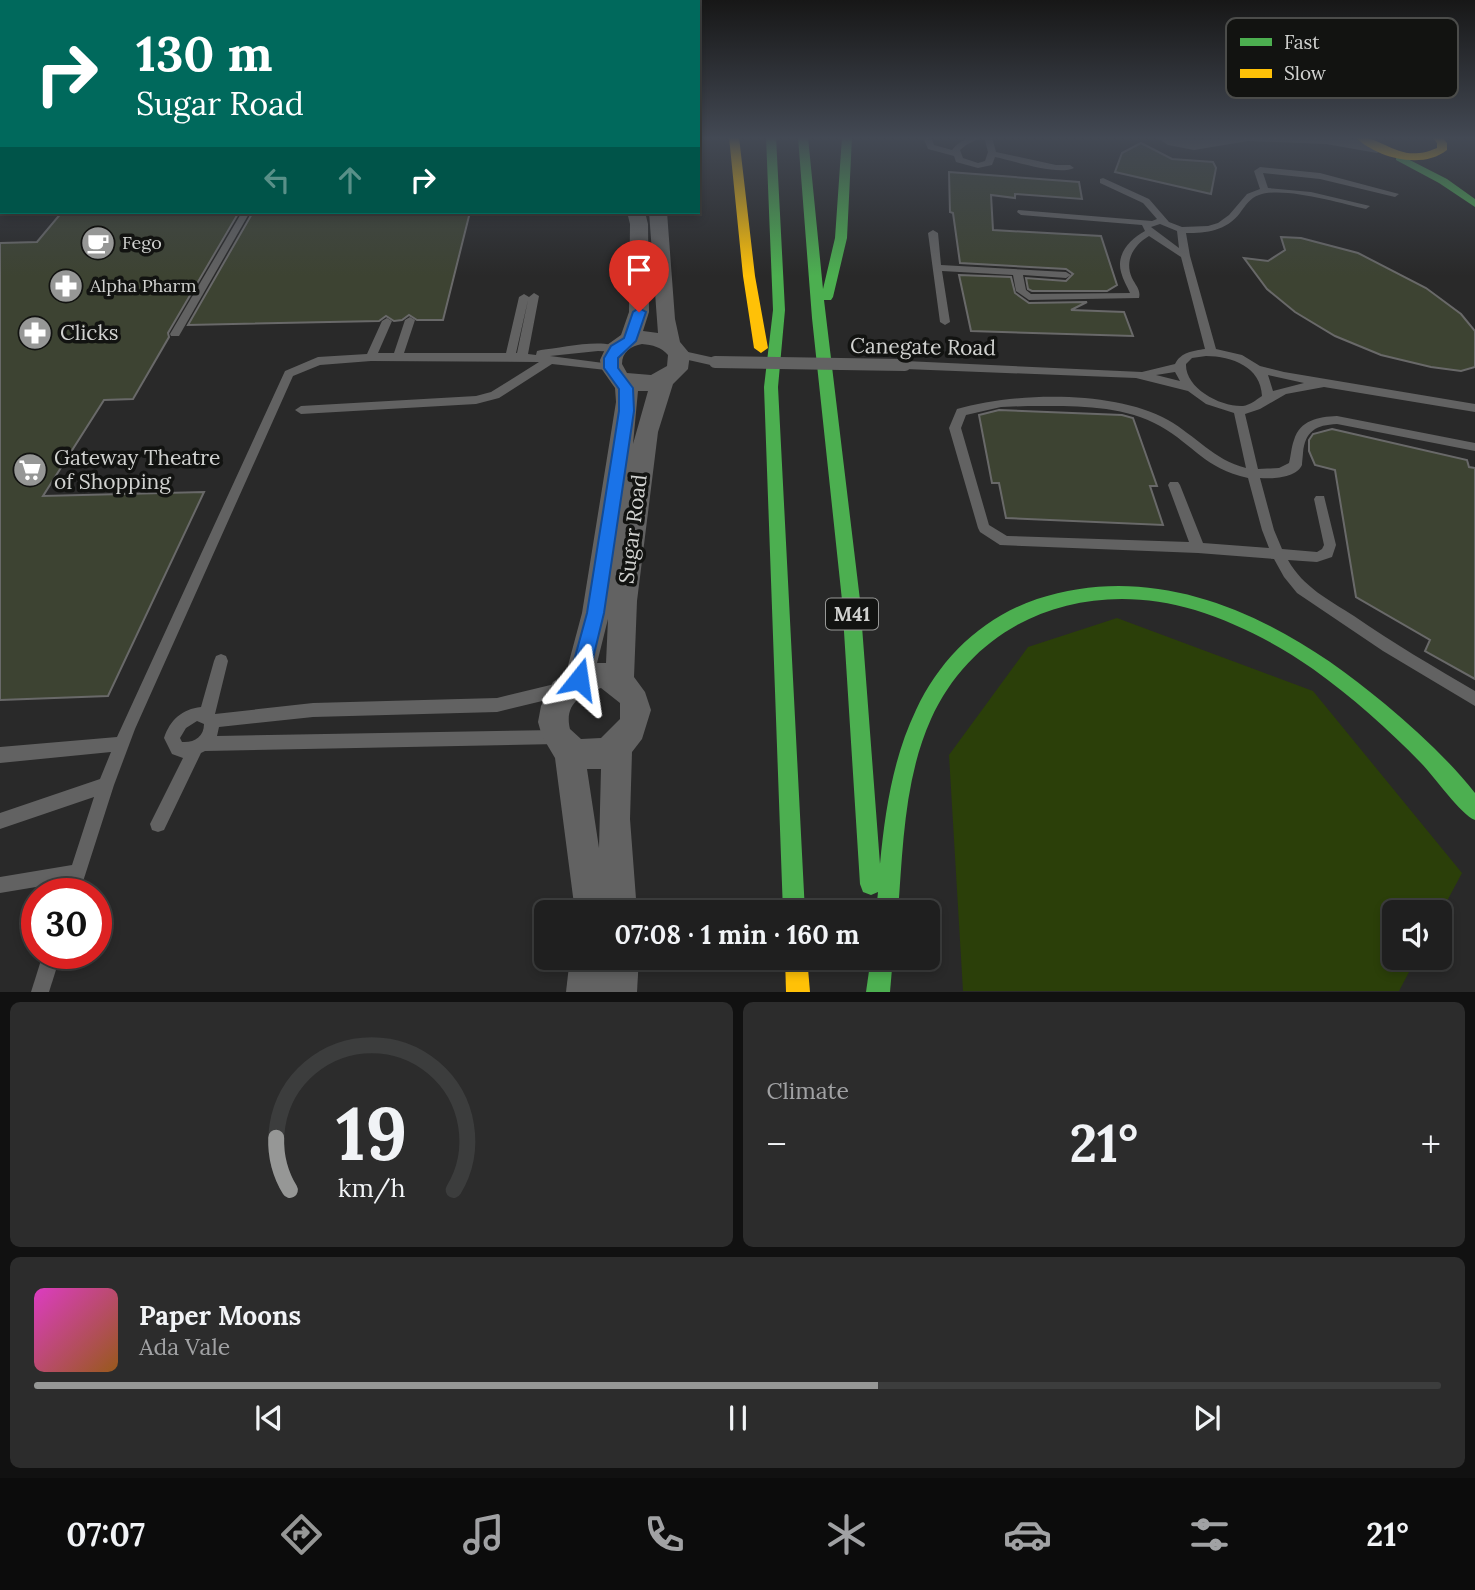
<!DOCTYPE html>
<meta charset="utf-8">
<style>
:root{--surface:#1f1f1f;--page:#2c2c2c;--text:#f1f3f6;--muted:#a1a2a4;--line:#3c3d3d;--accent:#969796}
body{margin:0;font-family:Lora,serif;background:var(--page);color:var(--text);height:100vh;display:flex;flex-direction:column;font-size:26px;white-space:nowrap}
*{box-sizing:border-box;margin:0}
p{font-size:23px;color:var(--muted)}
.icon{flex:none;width:38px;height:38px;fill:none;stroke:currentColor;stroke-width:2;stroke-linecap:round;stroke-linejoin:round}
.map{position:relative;height:992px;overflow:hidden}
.details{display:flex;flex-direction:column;gap:10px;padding:10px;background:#111;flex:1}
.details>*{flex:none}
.hud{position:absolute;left:0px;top:0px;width:700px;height:214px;box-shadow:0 4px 10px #0003,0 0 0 2px var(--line);background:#00695c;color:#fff;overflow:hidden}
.buttons{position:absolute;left:1382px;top:900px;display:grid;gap:14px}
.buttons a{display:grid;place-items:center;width:70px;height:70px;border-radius:10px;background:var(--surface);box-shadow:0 4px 10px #0003,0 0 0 2px var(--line);font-size:35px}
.speed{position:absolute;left:21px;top:878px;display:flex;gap:14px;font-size:35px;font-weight:700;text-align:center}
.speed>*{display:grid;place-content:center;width:91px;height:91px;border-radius:50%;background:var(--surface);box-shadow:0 4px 10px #0003,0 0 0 2px var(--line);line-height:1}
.speed .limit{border:10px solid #d22;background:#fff;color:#111}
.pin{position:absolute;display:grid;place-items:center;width:60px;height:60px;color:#fff;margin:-72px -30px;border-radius:50% 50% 50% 0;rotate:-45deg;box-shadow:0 0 7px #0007}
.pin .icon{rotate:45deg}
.me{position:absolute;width:77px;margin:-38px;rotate:15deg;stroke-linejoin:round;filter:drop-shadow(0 0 5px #0008)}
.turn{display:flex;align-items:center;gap:24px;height:147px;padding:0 21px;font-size:32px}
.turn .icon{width:91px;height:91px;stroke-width:2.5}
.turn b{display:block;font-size:49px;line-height:60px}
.lanes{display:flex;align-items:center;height:66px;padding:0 21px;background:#0003;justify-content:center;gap:35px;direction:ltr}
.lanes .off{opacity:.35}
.big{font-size:52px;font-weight:800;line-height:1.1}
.details .widget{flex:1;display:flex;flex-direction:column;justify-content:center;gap:10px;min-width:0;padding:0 24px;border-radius:10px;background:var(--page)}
.details .dial{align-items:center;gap:0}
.dial svg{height:182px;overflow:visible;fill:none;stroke:var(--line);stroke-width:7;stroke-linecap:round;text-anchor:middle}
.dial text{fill:var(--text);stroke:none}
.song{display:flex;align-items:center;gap:21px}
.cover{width:84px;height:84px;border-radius:10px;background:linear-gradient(135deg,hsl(310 70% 55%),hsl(30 70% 35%))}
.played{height:7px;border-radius:4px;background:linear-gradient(90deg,var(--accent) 60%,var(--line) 60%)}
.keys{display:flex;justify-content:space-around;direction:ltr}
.heat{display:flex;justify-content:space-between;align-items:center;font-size:38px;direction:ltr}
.details .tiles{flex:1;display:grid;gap:10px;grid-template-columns:1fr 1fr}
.widget:last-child{grid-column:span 2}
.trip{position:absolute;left:534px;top:900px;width:406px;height:70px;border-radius:10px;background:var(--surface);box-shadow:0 4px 10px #0003,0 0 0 2px var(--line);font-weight:800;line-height:70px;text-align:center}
.tabs{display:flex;height:112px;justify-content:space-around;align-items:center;background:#0c0c0c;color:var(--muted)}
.tabs .icon{width:49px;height:49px}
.tabs .current{color:var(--accent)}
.tabs b{font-size:32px;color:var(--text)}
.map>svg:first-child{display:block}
.green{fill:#2b3f09}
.building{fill:#3d4332;stroke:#696969;stroke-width:2}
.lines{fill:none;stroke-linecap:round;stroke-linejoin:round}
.lane{fill:#626262;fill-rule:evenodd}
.street{fill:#626262;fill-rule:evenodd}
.fast{fill:#4caf50;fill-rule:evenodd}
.slow{fill:#ffc107;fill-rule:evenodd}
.lane-bridge{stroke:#626262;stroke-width:12}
.route{fill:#1a73e8;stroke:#114b97;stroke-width:2}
.labels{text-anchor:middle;stroke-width:7;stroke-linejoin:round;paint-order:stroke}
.far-poi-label{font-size:18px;fill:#d1d2d0;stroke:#121311;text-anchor:start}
.shield{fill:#121311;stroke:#989997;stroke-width:2}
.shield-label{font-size:19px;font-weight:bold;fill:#d1d2d0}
.poi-label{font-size:21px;fill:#d1d2d0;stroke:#121311;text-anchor:start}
.street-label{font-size:21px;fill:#d1d2d0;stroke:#121311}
.key{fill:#121311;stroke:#4b4c4a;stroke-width:2}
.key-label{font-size:19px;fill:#d1d2d0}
</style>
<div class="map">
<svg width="1475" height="992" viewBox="0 0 1475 992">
<rect width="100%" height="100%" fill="#292929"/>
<path class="green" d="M1117,618L1313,691L1462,873L1440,914V912H1395V957H1417L1399,991H963L949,755L1028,647Z"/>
<g class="building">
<path d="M1141,143L1172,159L1213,162L1216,168L1211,194L1115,172L1122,153Z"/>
<path d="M949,172L1079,182L1082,199L1015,194V198L991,195L993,230L1101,236L1117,285L1107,291H1032L1028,289L1026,278L1066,281L1073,274L1066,269L960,263L953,213L950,212Z"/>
<path d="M62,212H239L168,333L169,337L133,399L104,400L43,496L204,492L108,696L0,700V243L37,242Z"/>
<path d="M253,212H470L443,320H417L409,315L402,320L394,321L386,316L379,321L188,325Z"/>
<path d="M1281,237L1301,238L1358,253L1426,288L1461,314L1475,331V367L1461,371L1431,367L1381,355L1335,336L1295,312L1267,289L1244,258L1268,261L1285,250Z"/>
<path d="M959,275L1011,277L1015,293L1029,303L1087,302L1071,310L1124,312L1133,336L971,331Z"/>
<path d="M999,410L1122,415L1133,418L1157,486H1150L1163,525L1006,518L999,483H992L979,415Z"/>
<path d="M1332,429L1467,460L1469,467L1475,468V679L1425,651L1430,640L1356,597L1335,470L1315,465L1309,451V440L1313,434Z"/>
</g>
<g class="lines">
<g class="lane">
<path d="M923,137H931L934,145L952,150C960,140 969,137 982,137L966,145L960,150L963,158L978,163L985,161L988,152L984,137H992L996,152L1056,165H1070L1074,168C1058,176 1014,161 995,157L992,165L978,168L956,162L954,156L928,149Z"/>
<path d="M1260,167L1320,173L1399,194L1395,197L1320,179L1263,173L1268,188L1311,192L1370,206L1366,209C1340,203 1283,186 1259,195C1250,198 1245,206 1240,213C1226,231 1207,233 1186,233L1190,256L1216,349L1242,355L1260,366L1284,372L1475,404V412L1324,387L1286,394L1260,409L1245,414L1258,469L1279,468L1289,463C1291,456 1291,448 1294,440C1300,420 1318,417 1337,416L1475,443V451L1337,424C1316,425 1305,431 1303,453C1303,454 1302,463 1302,465C1296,478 1272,479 1260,478L1274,530L1282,549L1317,552L1322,549L1324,545L1314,499L1316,496H1324L1336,545L1332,557L1317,562L1288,560C1303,587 1329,600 1354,616C1393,643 1434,667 1475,691V706L1383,651L1297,593L1284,577L1274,559L1198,553L1000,545L980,532L978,528L949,428L957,409C1015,392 1115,390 1168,420C1196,436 1214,460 1246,468L1234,413L1206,404L1188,391L1136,378L905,369L900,365L905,361L1142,372L1175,364C1181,352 1193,351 1205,349L1181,257L1149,236C1134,245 1124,260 1132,278C1136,286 1141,290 1139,298L1029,300L1016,291L1013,275L942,271L950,322L945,325L940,322L928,233L933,230L938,233L941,265L1066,272L1071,275L1066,278L1023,275L1026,290L1031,294L1130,293C1127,286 1123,280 1121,272C1116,254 1130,239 1145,231L1142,225L1021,215L1017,212L1018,210L1152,221L1157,219L1143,203L1100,183V179L1103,178L1149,199L1169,222L1182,227L1208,226L1218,223L1229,215L1247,194L1260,189L1254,171ZM1160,224L1177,231L1179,248L1151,227ZM1206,356C1232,356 1261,367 1262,396C1256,400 1250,405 1243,406C1220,407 1185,388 1186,364L1192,358ZM1175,372L1180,381L1156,375ZM1268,375L1304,383L1273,391ZM1028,406C1072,406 1121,404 1160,426C1195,446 1204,468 1248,478L1262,530L1269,548L1203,543L1180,485L1178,482H1170L1168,485L1189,542L1007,536L989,525L961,428L966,415L1001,407Z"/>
<rect x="0" y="205" width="2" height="6"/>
<path d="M242,212H250L179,336H171L170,334Z"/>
<path d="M534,293L539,296L528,354L536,355L537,351L541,350C561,348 606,337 621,349L620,352L598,351L550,356L611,364L616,368L615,371L552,364L499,398L476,404L301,414L295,410L301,406L476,396L491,392L539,362L371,361L320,365L293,376L135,729L114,785L79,894H63L66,882L0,893V877L72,865L94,797L0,829V813L100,779L111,752L0,763V747L117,737L285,371L318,357L367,354L382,321L387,318L392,321L378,353H394L405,320L410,317L415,320L404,353H506L519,297L524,294L529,297ZM528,300L517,353H516Z"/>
<path d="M679,350L715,358L720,362L715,366L675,357L674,354L675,351Z"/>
<path d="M221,654L226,656L228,661L215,714L313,703L497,698L563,682L568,684L570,689L568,694L563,696L497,712L313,717L219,727L217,736L557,730L562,732L565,737L562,742L557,744L205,751L201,753L164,830L158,832L152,830L150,824L183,758L172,754L164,738C170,720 182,709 201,707L214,661L216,656ZM197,721L204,724C204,737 194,743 182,742L180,738L186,728Z"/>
<path d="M43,954H61L49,992H31Z"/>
</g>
<g class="street">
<path d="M1156,137C1171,137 1184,140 1199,140C1259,138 1323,130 1383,145L1385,148L1377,153L1326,144L1248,141L1194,150L1168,145Z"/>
<path d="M0,169H2L0,181Z"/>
<path d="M627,212H645L648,224L649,312L643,331L658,333L649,212H667L675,319L680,342L690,354L688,369L673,384L658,432L637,601L634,677L645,692L651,710L642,739L632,752L630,819L637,912H575L555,758L542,736L538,722L541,706L553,682L566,673L582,613L616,402L615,388L601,368L600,360L607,345L621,335L629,312L630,224ZM642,344C653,345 661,347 668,355L667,366L651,375L627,373L622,364C622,352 631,346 642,344ZM638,391H648L633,444ZM608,619L606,663H597ZM601,688L620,703V719L601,738L581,739L570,729C564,705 580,694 601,688ZM587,769H601L599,848Z"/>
<path d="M570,957H639L637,992H566Z"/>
</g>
<g class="fast">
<path d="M766,137H776L785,310L778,387L805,912H783L764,387L773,310Z"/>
<path d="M798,137H808L823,289L835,238L842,137H852L847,238L833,297L831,300H824L860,600L880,864C885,811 893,758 916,710C940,658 983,617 1037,599C1165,557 1289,623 1385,704C1417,731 1449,760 1475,793V820C1461,815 1434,776 1421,763C1388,729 1352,697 1313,669C1277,644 1237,623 1195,610C1089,578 978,616 931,719C904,779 903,848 898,912H876L878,892L871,895L863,892L860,884L842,600L812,318Z"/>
<path d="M1400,155L1447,179L1475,199V207L1439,183L1396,160V156Z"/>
<path d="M871,957H893L890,992H866Z"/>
</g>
<g class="slow">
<path d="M729,137H739L755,276L768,348L761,353L754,348L743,276Z"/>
<path d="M1355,137C1386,136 1398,165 1437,148V143L1432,137H1442L1447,143V150C1422,170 1377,158 1355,137Z"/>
<path d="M785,957H807L810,992H786Z"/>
</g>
<path class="lane-bridge" d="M715,362L905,365"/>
</g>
<linearGradient id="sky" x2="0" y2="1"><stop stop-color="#171717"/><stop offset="0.5" stop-color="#434954"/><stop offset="1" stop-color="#434954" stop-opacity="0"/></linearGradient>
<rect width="1475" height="276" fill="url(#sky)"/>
<path class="route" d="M639,308L646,312L636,341L618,358V368L633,388L634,411L604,613L588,679L585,685L579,688L572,685L569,679L587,613L619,411V389L604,368V358L611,346L624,338L633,312Z"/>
<defs>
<g id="cafe-disc" transform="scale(1.75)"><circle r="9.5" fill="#969796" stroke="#121311"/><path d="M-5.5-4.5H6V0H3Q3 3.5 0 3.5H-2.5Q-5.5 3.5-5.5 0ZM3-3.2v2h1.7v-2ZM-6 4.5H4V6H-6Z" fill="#fff"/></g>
<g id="pharmacy-disc" transform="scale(1.75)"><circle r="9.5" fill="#969796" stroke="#121311"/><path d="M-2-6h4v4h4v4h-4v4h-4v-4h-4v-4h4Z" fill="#fff"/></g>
<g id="supermarket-disc" transform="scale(1.75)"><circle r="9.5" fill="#969796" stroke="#121311"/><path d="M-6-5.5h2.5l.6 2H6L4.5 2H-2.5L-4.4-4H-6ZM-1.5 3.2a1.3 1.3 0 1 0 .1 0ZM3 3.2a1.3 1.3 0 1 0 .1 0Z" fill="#fff"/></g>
</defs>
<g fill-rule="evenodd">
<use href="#cafe-disc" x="98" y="243"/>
<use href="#pharmacy-disc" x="66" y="286"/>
<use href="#pharmacy-disc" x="35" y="333"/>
<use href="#supermarket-disc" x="30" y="470"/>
</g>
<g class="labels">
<g class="far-poi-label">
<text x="122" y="249">Fego</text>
<text x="90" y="292">Alpha Pharm</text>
</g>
<rect class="shield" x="826" y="598.5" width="52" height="31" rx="5"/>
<g class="shield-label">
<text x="852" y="621">M41</text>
</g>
<g class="poi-label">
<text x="60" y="340">Clicks</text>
<text x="54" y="465">Gateway Theatre<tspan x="54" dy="24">of Shopping</tspan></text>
</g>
<g class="street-label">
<text transform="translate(923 347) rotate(1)" y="7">Canegate Road</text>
<text transform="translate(633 529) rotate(-83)" y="7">Sugar Road</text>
</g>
</g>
<rect x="1226" y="18" width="232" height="80" rx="10" class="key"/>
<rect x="1240" y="38" width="32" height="8" fill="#4caf50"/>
<rect x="1240" y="69" width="32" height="9" fill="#ffc107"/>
<g class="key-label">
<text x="1284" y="49">Fast</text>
<text x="1284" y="80">Slow</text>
</g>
</svg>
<div class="buttons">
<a><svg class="icon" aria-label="sound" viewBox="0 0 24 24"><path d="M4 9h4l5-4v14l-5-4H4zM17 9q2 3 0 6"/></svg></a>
</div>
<div class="speed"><div class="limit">30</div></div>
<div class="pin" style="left:639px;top:312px;background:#d93025"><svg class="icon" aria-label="arrive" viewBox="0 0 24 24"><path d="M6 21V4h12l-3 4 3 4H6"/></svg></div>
<svg class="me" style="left:579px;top:679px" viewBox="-20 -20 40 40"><path d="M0-17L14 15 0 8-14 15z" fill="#1a73e8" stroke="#fff" stroke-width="4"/></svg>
<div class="trip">07:08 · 1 min · 160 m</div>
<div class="hud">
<div class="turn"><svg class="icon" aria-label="right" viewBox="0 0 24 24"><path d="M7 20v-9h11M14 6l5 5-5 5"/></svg><div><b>130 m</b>Sugar Road</div></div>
<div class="lanes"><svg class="icon off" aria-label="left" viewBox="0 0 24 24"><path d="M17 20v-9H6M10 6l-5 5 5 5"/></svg><svg class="icon off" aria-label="ahead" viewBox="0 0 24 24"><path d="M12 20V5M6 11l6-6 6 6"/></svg><svg class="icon" aria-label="right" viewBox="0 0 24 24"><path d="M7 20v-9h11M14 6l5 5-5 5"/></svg></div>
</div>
</div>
<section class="details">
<div class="tiles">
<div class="widget dial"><svg viewBox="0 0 100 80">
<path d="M14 69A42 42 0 1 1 86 69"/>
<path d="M14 69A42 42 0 0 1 8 46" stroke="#969796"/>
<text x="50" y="56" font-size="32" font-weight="700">19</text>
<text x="50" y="72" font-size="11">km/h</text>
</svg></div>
<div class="widget"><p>Climate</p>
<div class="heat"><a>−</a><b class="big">21°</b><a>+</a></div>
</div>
<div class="widget">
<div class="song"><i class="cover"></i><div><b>Paper Moons</b><p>Ada Vale</p></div></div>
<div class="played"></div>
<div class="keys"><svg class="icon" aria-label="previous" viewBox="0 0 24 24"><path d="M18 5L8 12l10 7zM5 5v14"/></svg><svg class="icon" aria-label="pause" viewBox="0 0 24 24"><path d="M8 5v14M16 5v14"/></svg><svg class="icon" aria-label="next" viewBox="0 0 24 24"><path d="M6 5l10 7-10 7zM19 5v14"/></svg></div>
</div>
</div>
</section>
<nav class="tabs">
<b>07:07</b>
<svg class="icon current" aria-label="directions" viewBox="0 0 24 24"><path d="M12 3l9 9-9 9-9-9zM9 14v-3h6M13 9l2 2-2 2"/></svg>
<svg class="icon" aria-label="music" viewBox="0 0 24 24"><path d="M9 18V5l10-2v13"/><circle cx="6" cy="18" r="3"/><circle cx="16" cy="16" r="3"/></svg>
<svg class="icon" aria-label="phone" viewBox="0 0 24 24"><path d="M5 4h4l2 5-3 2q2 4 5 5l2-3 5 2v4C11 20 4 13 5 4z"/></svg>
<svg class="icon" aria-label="climate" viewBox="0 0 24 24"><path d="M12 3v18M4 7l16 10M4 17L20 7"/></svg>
<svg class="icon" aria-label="car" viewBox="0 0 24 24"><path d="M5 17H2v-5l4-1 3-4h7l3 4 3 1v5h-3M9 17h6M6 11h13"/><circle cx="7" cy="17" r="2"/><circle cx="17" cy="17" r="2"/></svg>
<svg class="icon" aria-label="filters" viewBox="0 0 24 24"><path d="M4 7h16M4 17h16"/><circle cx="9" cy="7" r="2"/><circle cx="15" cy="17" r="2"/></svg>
<b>21°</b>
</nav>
